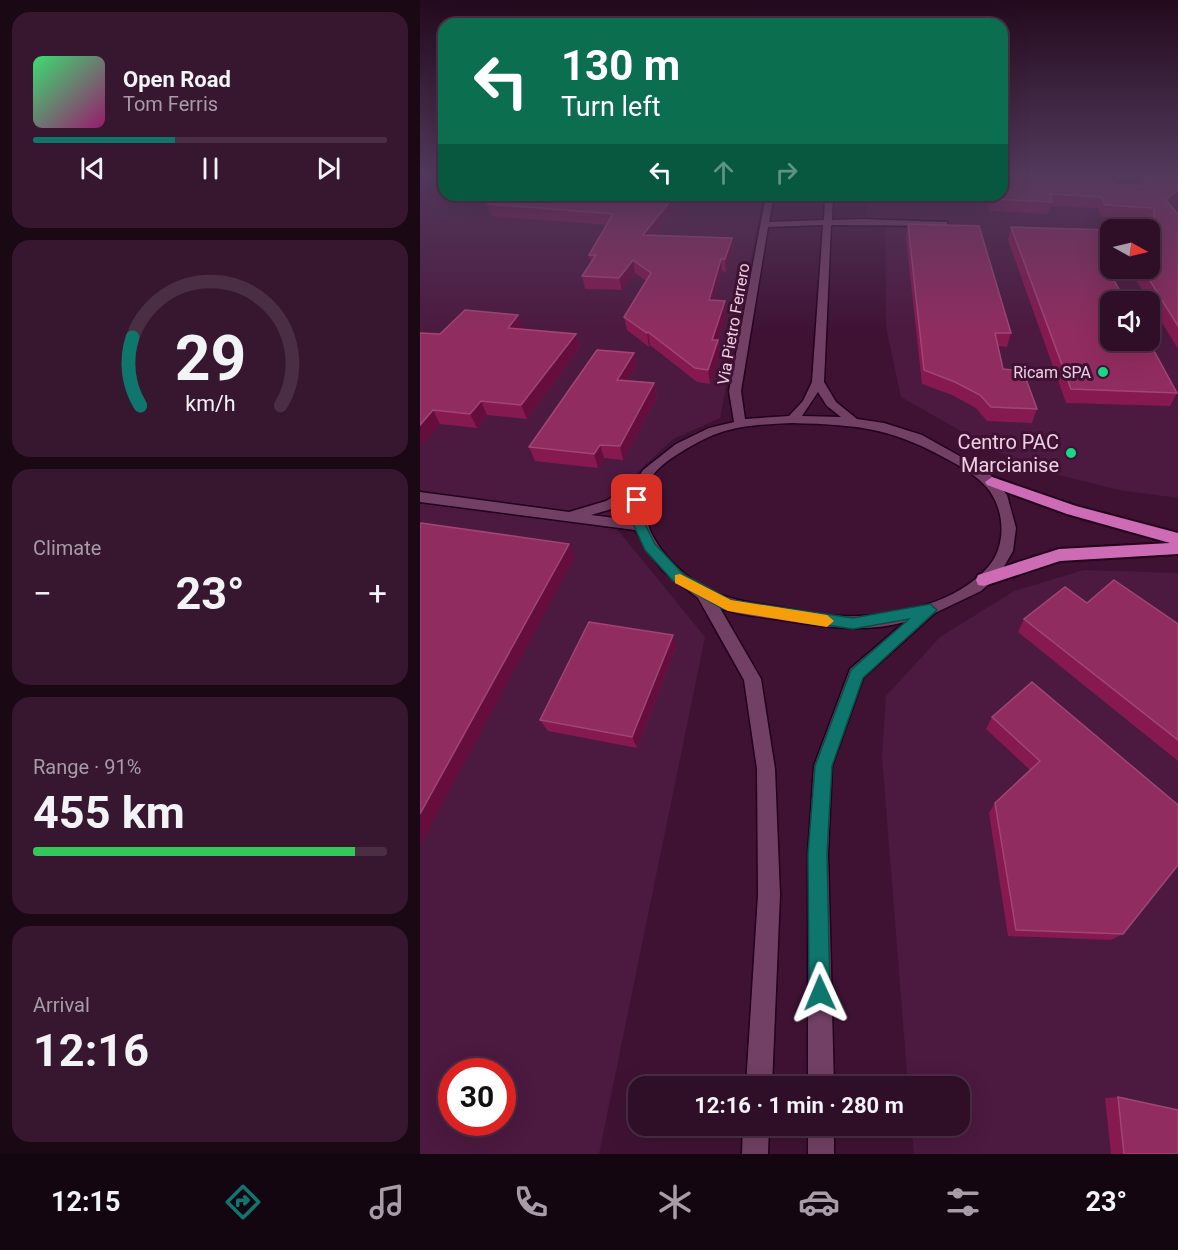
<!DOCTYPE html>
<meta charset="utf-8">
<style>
:root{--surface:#2f0e27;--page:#37172f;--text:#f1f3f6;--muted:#a79ca7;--line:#4a2e44;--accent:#0f766e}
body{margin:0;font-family:Roboto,sans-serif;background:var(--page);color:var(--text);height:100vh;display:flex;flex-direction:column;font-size:22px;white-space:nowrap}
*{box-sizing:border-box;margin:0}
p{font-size:20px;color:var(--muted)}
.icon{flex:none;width:33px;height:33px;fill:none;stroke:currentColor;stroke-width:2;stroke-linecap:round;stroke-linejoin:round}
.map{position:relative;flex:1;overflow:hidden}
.panel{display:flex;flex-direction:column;gap:12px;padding:12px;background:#1a0815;width:420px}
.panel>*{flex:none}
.guide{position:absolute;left:18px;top:18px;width:570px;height:183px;border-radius:18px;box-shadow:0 6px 24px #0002,0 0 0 2px var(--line);background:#0b6e4f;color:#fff;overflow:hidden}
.needle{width:39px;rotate:98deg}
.fabs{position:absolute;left:680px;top:219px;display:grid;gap:12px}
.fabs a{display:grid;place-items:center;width:60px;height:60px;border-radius:12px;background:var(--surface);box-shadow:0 6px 24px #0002,0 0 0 2px var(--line);font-size:30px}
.speed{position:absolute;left:18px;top:1058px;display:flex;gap:12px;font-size:30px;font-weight:700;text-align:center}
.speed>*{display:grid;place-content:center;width:78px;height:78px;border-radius:50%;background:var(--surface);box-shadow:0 6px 24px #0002,0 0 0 2px var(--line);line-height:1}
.speed .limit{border:9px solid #d22;background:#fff;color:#111}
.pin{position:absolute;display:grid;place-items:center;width:51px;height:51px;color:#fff;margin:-26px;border-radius:12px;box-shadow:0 3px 9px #0006}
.me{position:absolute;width:66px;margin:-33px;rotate:359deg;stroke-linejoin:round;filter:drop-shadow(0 0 4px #0008)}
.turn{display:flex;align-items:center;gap:21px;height:126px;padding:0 24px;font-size:27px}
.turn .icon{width:78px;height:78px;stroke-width:2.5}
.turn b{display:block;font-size:42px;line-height:51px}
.lanes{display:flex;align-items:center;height:57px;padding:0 24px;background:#0003;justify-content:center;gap:30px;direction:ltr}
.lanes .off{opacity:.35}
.big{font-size:45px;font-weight:700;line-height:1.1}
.panel .card{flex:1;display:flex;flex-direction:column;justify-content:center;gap:9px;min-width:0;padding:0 21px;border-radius:18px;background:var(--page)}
.panel .dial{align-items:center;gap:0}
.dial svg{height:156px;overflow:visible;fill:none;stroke:var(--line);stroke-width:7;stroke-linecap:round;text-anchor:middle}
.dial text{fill:var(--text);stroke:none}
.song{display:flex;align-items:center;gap:18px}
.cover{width:72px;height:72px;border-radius:9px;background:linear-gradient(135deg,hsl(140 70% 55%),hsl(320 70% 35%))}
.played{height:6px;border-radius:3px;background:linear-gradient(90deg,var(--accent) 40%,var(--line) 40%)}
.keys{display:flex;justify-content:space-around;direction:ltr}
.heat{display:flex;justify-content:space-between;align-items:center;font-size:33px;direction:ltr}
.charge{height:9px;border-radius:4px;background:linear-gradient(90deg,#34c759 91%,var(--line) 0)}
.trip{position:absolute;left:208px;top:1076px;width:342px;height:60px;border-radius:18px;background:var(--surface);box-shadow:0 6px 24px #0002,0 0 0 2px var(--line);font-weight:700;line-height:60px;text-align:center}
.dock{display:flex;height:96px;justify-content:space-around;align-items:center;background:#130610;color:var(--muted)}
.dock .icon{width:42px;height:42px}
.dock .selected{color:var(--accent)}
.dock b{font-size:27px;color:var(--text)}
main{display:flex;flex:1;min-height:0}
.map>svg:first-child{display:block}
.built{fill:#4c1940;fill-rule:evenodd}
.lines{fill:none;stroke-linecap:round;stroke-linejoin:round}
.minor-casing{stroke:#23001c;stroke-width:3}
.trunk-casing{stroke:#23001c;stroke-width:4}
.minor{fill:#714064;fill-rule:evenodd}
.trunk{fill:#ce6bb5;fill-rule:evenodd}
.wall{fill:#861950}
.shaded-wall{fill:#650e3e}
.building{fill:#912c60;stroke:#a04675;stroke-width:1.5}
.route{fill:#0f766e;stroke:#0a4d48;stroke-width:1.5}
.slow{fill:#f59e0b}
.poi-dot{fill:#16d989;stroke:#3f1234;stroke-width:2}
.labels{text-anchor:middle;stroke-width:6;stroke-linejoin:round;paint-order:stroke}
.far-street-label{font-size:16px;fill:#eed0e4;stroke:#3f1234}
.far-poi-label{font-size:16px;fill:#eed0e4;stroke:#3f1234;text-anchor:end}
.poi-label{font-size:20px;fill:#eed0e4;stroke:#3f1234;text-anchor:end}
</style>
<main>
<section class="panel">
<div class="card">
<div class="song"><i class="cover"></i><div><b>Open Road</b><p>Tom Ferris</p></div></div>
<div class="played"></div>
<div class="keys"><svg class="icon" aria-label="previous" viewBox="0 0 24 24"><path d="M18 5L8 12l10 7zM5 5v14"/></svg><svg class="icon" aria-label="pause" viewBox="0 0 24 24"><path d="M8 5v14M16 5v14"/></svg><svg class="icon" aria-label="next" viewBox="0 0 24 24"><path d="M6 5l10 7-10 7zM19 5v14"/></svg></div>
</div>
<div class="card dial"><svg viewBox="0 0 100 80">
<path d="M14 69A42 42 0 1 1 86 69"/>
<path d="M14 69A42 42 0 0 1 10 34" stroke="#0f766e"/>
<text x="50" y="56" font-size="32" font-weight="700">29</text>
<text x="50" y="72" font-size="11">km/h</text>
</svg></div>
<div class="card"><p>Climate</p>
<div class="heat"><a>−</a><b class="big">23°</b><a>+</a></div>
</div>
<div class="card"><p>Range · 91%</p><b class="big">455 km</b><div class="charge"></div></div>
<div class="card"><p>Arrival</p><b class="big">12:16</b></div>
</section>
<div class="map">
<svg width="758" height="1154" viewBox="0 0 758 1154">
<rect width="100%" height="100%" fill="#3f1234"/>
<g class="built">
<path d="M0,171H24V195H343L300,418L253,439L204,485L197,529L285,637L179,1154H0ZM32,1071H82V1122H32Z"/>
<path d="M582,171H758V498L699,490L614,469L574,450L481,397L466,327L465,219L447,217L448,195H582ZM690,230H729V268H690ZM690,302H729V340H690Z"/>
<path d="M664,570L758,573V1154H494L491,1125H540V1086H488L462,756L466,696L520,637L594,591Z"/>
</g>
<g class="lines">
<g class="minor-casing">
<g id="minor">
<path d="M346,195H354L349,222L404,220L405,195H413L412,220L442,219L527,222V226H524L411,225L404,382L416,402L437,419L464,423L502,435L568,472L587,495L596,528L593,551L579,575L561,591L515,613L443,678L412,766L408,854L414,1086H388V854L394,766L430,669L485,622C441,634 399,626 355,619C336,616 318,615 300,608L341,679L355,769L360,895L352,1086H326L338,895L337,769L324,680L278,598L242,570L215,530L0,502V492L149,512L186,501L215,483L223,470L256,444L289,428L314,422L309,391ZM403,225L392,382L383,401L369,416L325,419L321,391L348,227ZM398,392L407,406L421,417L382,416ZM372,423C443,425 473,428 536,464C560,478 577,491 581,521C583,537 579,555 568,567C535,605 470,618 422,616C401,616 380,611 359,607C328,602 301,600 274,581C241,557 212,519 230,480C237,463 280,440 296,434C320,425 347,424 372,423ZM211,498L212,520L171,515L195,508Z"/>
<path d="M323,1125H349L348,1154H322Z"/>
<rect x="388" y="1125" width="26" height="29"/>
</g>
</g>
<g class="trunk-casing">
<path id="trunk" d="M572,477L656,506L758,533V554L640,561L564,586L558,585L556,580L558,575L639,549L750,543L647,514L567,485L565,482Z"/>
</g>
<use href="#minor" class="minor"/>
<use href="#trunk" class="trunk"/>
</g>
<g class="wall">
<path d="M0,171H24V175H21L12,181L6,178L0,182Z"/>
<path d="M633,171H687L693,184L718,186L722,176L750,204L758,214V349L713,275L691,274L757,393L750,406L646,403L588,240L591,227L690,230V268H729L730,219L681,217L678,208L631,206L628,214L569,211L568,195H582L634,173Z"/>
<path d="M261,201L234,236L312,238L313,250L306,272L302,271L294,300L306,314L298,340L300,354L290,384L277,382L230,345L229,347L207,330L204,317L226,281L215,273L202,290L165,289L162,276L171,262L169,255L187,225L72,216L68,204Z"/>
<path d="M488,224L591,333L587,347L578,346L583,369L617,409L612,423L567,421L556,408L532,395L502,384L486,237Z"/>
<path d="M103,328V329L156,334L160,347L107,419L67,415L57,428L20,424L0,446V333L20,334Z"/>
<path d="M214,353L217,366L208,381L234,383L237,397L203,460L184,458L178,468L115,461L109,447Z"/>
<path d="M667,603L758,624V761L598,632L604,619Z"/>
<path d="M256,647L217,748L128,731L120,720Z"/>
<path d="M612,682L703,934L691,940L588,936L569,813L575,803L610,770L566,729L572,717Z"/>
<path d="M698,1097L758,1154H691L685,1098Z"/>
</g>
<g class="shaded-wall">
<path d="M0,171H4L6,178L0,182Z"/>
<path d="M8,171H19L21,175L12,181Z"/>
<path d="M758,190V198L741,211L746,200Z"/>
<path d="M255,195H260L261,201L225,247L223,235Z"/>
<path d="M312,238L313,250L306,272L305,259Z"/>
<path d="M301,259L302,271L291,313L289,300Z"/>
<path d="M213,260L215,273L202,290L199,278Z"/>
<path d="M305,301L306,314L294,354L292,340Z"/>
<path d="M98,315L103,328L93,341L88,328Z"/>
<path d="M228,332L230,345L229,347L227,333Z"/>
<path d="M156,334L160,347L107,419L101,405Z"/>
<path d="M298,340L300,354L290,384L288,370Z"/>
<path d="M214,353L217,366L200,394L197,380Z"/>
<path d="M234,383L237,397L203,460L200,446Z"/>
<path d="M61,401L67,415L57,428L50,414Z"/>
<path d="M13,410L20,424L1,446L0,445V425Z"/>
<path d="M180,445L184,458L178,468L174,454Z"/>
<path d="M149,544L155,557L0,846V814Z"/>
<path d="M253,635L256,647L217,748L212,737Z"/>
</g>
<g class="building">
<path d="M582,171L641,174L640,171H687L693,184L727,186L722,176L758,177V190L746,200L758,214V326L722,268H729V231H734V208L685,205L682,197L630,194L632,202L572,199L571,195H582Z"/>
<path d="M80,195H255L223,235L312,238L305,259H301L289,300L305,301L292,340H298L288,370L275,368L228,332L227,333L204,317L231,273L213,260L199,278L162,276L176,255H169L193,214L68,204Z"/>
<path d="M488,224L559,226L591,333H575L583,369L603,371L617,409L571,407L560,395L535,382L504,370Z"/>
<path d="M591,227L690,230V262H684L706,302H690V340H728L757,393L651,389Z"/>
<path d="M45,310L98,315L88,328L156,334L101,405L61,401L50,414L13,410L0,425V333L20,334Z"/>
<path d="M177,350L214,353L197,380L234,383L200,446L180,445L174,454L109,447Z"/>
<path d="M1,523L149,544L0,814V524Z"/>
<path d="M694,580L758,624V740L604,619L645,587L667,603Z"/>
<path d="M169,622L253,635L212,737L120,720Z"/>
<path d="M612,682L758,805V865L703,934L596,930L575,803L620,761L572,717Z"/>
<path d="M698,1097L758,1110V1154H704Z"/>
</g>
<linearGradient id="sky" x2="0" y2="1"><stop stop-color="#230a1d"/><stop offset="0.52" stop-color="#52395c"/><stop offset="1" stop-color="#52395c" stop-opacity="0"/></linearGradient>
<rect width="758" height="332" fill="url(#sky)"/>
<path class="route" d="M217,496L223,500L226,526L235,544L263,574L311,600L433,618L510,604L517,610L443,678L412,766L407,854L410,993L407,1001L400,1004L392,1001L389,993L388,854L395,766L431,670L489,619L433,629L303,609L253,581L225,550L214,526L211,500Z"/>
<path class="slow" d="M260,574L311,600L407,615L414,621L407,627L308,611L255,583V575Z"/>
<g class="poi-dot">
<circle cx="683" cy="372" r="6"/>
<circle cx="651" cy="453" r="6"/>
</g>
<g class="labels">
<g class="far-street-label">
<text transform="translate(313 324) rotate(-80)" y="6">Via Pietro Ferrero</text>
</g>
<g class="far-poi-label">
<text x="671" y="378">Ricam SPA</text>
</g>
<g class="poi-label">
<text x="639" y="449">Centro PAC<tspan x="639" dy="23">Marcianise</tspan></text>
</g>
</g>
</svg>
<div class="fabs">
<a><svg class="needle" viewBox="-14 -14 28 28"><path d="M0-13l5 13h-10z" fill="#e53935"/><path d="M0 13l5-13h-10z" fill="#a79ca7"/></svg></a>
<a><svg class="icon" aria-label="sound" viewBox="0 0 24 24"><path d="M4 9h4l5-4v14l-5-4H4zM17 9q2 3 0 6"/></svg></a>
</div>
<div class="speed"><div class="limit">30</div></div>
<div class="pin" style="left:217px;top:500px;background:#d93025"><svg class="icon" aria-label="arrive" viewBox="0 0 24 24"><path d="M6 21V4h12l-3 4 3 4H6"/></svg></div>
<svg class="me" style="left:400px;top:993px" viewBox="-20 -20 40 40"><path d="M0-17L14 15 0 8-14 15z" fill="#0f766e" stroke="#fff" stroke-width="4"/></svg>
<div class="trip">12:16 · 1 min · 280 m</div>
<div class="guide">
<div class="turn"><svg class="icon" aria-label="left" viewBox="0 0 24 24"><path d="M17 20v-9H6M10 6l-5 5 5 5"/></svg><div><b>130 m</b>Turn left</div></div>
<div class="lanes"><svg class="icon" aria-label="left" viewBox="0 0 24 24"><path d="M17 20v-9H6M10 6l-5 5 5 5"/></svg><svg class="icon off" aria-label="ahead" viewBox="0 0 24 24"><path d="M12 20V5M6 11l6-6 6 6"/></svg><svg class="icon off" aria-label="right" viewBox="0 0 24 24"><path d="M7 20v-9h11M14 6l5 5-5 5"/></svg></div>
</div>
</div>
</main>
<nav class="dock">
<b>12:15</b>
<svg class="icon selected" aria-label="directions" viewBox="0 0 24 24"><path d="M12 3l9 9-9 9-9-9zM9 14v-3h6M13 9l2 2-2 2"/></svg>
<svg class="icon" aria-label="music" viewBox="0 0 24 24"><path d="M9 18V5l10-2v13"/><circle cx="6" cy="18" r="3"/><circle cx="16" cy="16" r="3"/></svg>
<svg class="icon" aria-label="phone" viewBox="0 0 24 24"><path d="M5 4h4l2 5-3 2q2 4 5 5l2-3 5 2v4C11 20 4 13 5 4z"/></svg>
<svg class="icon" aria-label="climate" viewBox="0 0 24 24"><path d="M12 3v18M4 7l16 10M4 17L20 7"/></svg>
<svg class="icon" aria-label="car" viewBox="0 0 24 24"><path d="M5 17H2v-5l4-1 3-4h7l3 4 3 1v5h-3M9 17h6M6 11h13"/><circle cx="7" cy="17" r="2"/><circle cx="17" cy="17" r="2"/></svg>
<svg class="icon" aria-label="filters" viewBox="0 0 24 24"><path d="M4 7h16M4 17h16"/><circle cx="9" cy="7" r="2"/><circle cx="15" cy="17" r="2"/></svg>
<b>23°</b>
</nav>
